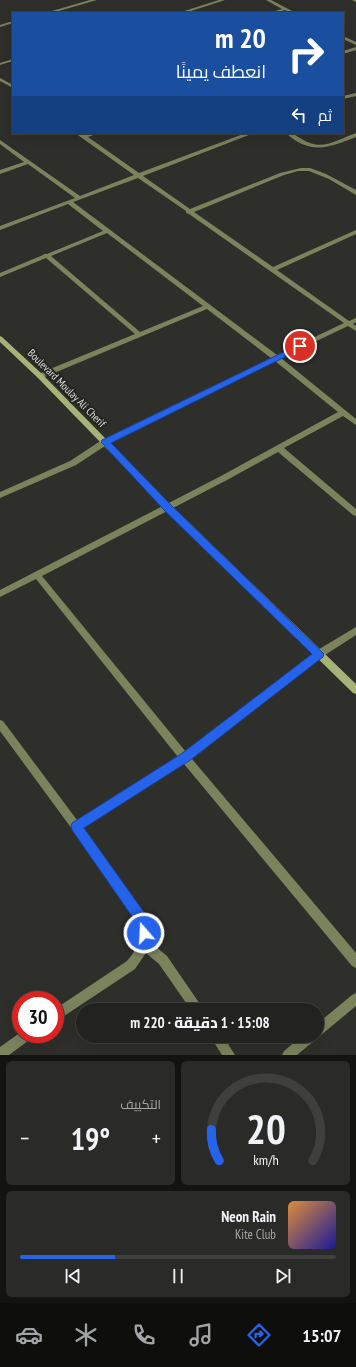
<!DOCTYPE html>
<html lang="ar">
<meta charset="utf-8">
<style>
:root{--surface:#222320;--page:#2a2b29;--text:#f1f3f6;--muted:#a2a4a5;--line:#3f403e;--accent:#2563eb}
body{margin:0;font-family:"PT Sans Narrow",Cairo,sans-serif;background:var(--page);color:var(--text);direction:rtl;height:100vh;display:flex;flex-direction:column;font-size:15px;white-space:nowrap}
*{box-sizing:border-box;margin:0}
p{font-size:13px;color:var(--muted)}
.icon{flex:none;width:22px;height:22px;fill:none;stroke:currentColor;stroke-width:2;stroke-linecap:round;stroke-linejoin:round}
.map{position:relative;height:1055px;overflow:hidden;direction:ltr}
.details{display:flex;flex-direction:column;gap:6px;padding:6px;background:#131312;flex:1}
.details>*{flex:none}
.top-card{position:absolute;left:12px;top:12px;width:332px;height:122px;border-radius:0px;box-shadow:0 4px 16px #0002,0 0 0 1px var(--line);direction:rtl;background:#1a4fa0;color:#fff;overflow:hidden}
.speed{position:absolute;left:12px;top:991px;display:flex;gap:8px;font-size:20px;font-weight:700;text-align:center}
.speed>*{display:grid;place-content:center;width:52px;height:52px;border-radius:50%;background:var(--surface);box-shadow:0 4px 16px #0002,0 0 0 1px var(--line);line-height:1}
.speed .limit{border:6px solid #d22;background:#fff;color:#111}
.pin{position:absolute;display:grid;place-items:center;width:34px;height:34px;color:#fff;margin:-17px;border:2px solid #fff;border-radius:50%;box-shadow:0 1px 4px #0007}
.me{position:absolute;width:44px;margin:-22px;rotate:341deg;stroke-linejoin:round;filter:drop-shadow(0 0 3px #0008)}
.turn{display:flex;align-items:center;gap:14px;height:84px;padding:0 12px;font-size:18px}
.turn .icon{width:52px;height:52px;stroke-width:2.5}
.turn b{display:block;font-size:28px;line-height:34px}
.then{display:flex;align-items:center;height:38px;padding:0 12px;background:#0003;gap:8px;font-size:15px}
.big{font-size:30px;font-weight:800;line-height:1.1}
.details .card{flex:1;display:flex;flex-direction:column;justify-content:center;gap:6px;min-width:0;padding:0 14px;border-radius:6px;background:var(--page)}
.details .dial{align-items:center;gap:0}
.dial svg{height:104px;overflow:visible;fill:none;stroke:var(--line);stroke-width:7;stroke-linecap:round;text-anchor:middle}
.dial text{fill:var(--text);stroke:none}
.song{display:flex;align-items:center;gap:12px}
.cover{width:48px;height:48px;border-radius:6px;background:linear-gradient(135deg,hsl(30 70% 55%),hsl(240 70% 35%))}
.played{height:4px;border-radius:2px;background:linear-gradient(90deg,var(--accent) 30%,var(--line) 30%)}
.keys{display:flex;justify-content:space-around;direction:ltr}
.heat{display:flex;justify-content:space-between;align-items:center;font-size:22px;direction:ltr}
.details .tiles{flex:1;display:grid;gap:6px;grid-template-columns:1fr 1fr}
.card:last-child{grid-column:span 2}
.trip{position:absolute;left:76px;top:1003px;width:248px;height:40px;border-radius:20px;background:var(--surface);box-shadow:0 4px 16px #0002,0 0 0 1px var(--line);font-weight:800;line-height:40px;text-align:center;direction:rtl}
.tab-bar{display:flex;height:64px;justify-content:space-around;align-items:center;background:#0e0e0d;color:var(--muted)}
.tab-bar .icon{width:28px;height:28px}
.tab-bar .on{color:var(--accent)}
.tab-bar b{font-size:18px;color:var(--text)}
.map>svg:first-child{display:block}
.lines{fill:none;stroke-linecap:round;stroke-linejoin:round}
.street{fill:#7b835d;fill-rule:evenodd}
.secondary{fill:#a7b276;fill-rule:evenodd}
.route{fill:#2563eb;stroke:#184099}
.labels{text-anchor:middle;stroke-width:4;stroke-linejoin:round;paint-order:stroke}
.street-label{font-size:11px;fill:#ddddda;stroke:#252621}
</style>
<div class="map">
<svg width="356" height="1055" viewBox="0 0 356 1055">
<rect width="100%" height="100%" fill="#2e2f2b"/>
<g class="lines">
<g class="street">
<path d="M90,0H97L52,13H45Z"/>
<path d="M219,0H225L185,13H178Z"/>
<path d="M266,0H271L296,13H291L285,10L275,13H268L282,9Z"/>
<path d="M352,0H356V2Z"/>
<path d="M13,21V23L0,27V25Z"/>
<path d="M343,36L356,42V45L343,39Z"/>
<path d="M356,47V50L343,54V51Z"/>
<path d="M13,59V61L0,65V63Z"/>
<path d="M0,78L13,85V88L0,81Z"/>
<path d="M356,93V96L343,99V96Z"/>
<path d="M75,133H81L84,135L91,133H99L88,137L139,173L246,133H254L143,176L190,209L280,173L301,168H310L326,174L356,190V195L329,179L309,171H298L284,175L194,212L273,267L356,230V234L277,270L349,321L356,318V322L353,324L356,326V331L348,326L281,358L356,419V425L343,416L284,448L356,509V516L353,515L278,452L227,480L42,576L186,752L316,651L356,627V635L322,657L192,759L356,953V968L352,966L184,764L83,827L145,915L148,926L149,941L167,956L204,1010H191L159,964L146,953L135,969L55,1022V1009L127,961C139,947 140,939 136,921L72,829L0,731V720L3,721L77,820L178,757L36,579L0,597V590L221,476L338,412L275,361L108,444L76,465L0,498V492L70,461L102,440L271,358L207,309L42,378H38L37,376L38,374L135,334L46,258L0,277V273L43,255L44,254H47L103,231L68,204L0,230V226L75,198L28,164L0,174V170L24,162L0,144V140L80,196L134,175ZM138,178L186,211V213L189,214L344,323L277,355L73,202ZM107,233L203,306L140,332L51,256Z"/>
<path d="M286,133C296,133 301,140 310,143C326,149 341,138 356,133V137C329,148 310,155 286,133Z"/>
<path d="M356,993V1006L321,1035L317,1037L315,1040L297,1055H282L284,1051L302,1036H317V1024L352,995Z"/>
<path d="M21,1032V1034H34L32,1038L9,1055H0V1047Z"/>
<path d="M210,1036H223L235,1055H222Z"/>
</g>
<path class="secondary" d="M0,336L2,337L42,374L171,505L356,684V694L353,693L165,509L38,378L0,342Z"/>
</g>
<path class="route" d="M300,344L303,345V348L111,443L171,505L324,654L323,657L189,761L84,828L146,915L151,933L149,938L144,939L140,938L136,922L72,830L71,826L72,823L181,754L312,654L164,510L101,442L102,440Z"/>
<g class="labels">
<g class="street-label">
<text transform="translate(67 388) rotate(45)" y="4">Boulevard Moulay Ali Cherif</text>
</g>
</g>
</svg>
<div class="speed"><div class="limit">30</div></div>
<div class="pin" style="left:300px;top:346px;background:#d93025"><svg class="icon" aria-label="arrive" viewBox="0 0 24 24"><path d="M6 21V4h12l-3 4 3 4H6"/></svg></div>
<svg class="me" style="left:144px;top:933px" viewBox="-20 -20 40 40"><circle r="17" fill="#2563eb" stroke="#fff" stroke-width="3"/><path d="M0-11L8 9 0 5-8 9z" fill="#fff"/></svg>
<div class="trip">15:08 · 1 دقيقة · 220 m</div>
<div class="top-card">
<div class="turn"><svg class="icon" aria-label="right" viewBox="0 0 24 24"><path d="M7 20v-9h11M14 6l5 5-5 5"/></svg><div><b>20 m</b>انعطف يمينًا</div></div>
<div class="then">ثم<svg class="icon" aria-label="left" viewBox="0 0 24 24"><path d="M17 20v-9H6M10 6l-5 5 5 5"/></svg></div>
</div>
</div>
<section class="details">
<div class="tiles">
<div class="card dial"><svg viewBox="0 0 100 80">
<path d="M14 69A42 42 0 1 1 86 69"/>
<path d="M14 69A42 42 0 0 1 8 45" stroke="#2563eb"/>
<text x="50" y="56" font-size="32" font-weight="700">20</text>
<text x="50" y="72" font-size="11">km/h</text>
</svg></div>
<div class="card"><p>التكييف</p>
<div class="heat"><a>−</a><b class="big">19°</b><a>+</a></div>
</div>
<div class="card">
<div class="song"><i class="cover"></i><div><b>Neon Rain</b><p>Kite Club</p></div></div>
<div class="played"></div>
<div class="keys"><svg class="icon" aria-label="previous" viewBox="0 0 24 24"><path d="M18 5L8 12l10 7zM5 5v14"/></svg><svg class="icon" aria-label="pause" viewBox="0 0 24 24"><path d="M8 5v14M16 5v14"/></svg><svg class="icon" aria-label="next" viewBox="0 0 24 24"><path d="M6 5l10 7-10 7zM19 5v14"/></svg></div>
</div>
</div>
</section>
<nav class="tab-bar">
<b>15:07</b>
<svg class="icon on" aria-label="directions" viewBox="0 0 24 24"><path d="M12 3l9 9-9 9-9-9zM9 14v-3h6M13 9l2 2-2 2"/></svg>
<svg class="icon" aria-label="music" viewBox="0 0 24 24"><path d="M9 18V5l10-2v13"/><circle cx="6" cy="18" r="3"/><circle cx="16" cy="16" r="3"/></svg>
<svg class="icon" aria-label="phone" viewBox="0 0 24 24"><path d="M5 4h4l2 5-3 2q2 4 5 5l2-3 5 2v4C11 20 4 13 5 4z"/></svg>
<svg class="icon" aria-label="climate" viewBox="0 0 24 24"><path d="M12 3v18M4 7l16 10M4 17L20 7"/></svg>
<svg class="icon" aria-label="car" viewBox="0 0 24 24"><path d="M5 17H2v-5l4-1 3-4h7l3 4 3 1v5h-3M9 17h6M6 11h13"/><circle cx="7" cy="17" r="2"/><circle cx="17" cy="17" r="2"/></svg>
</nav>
